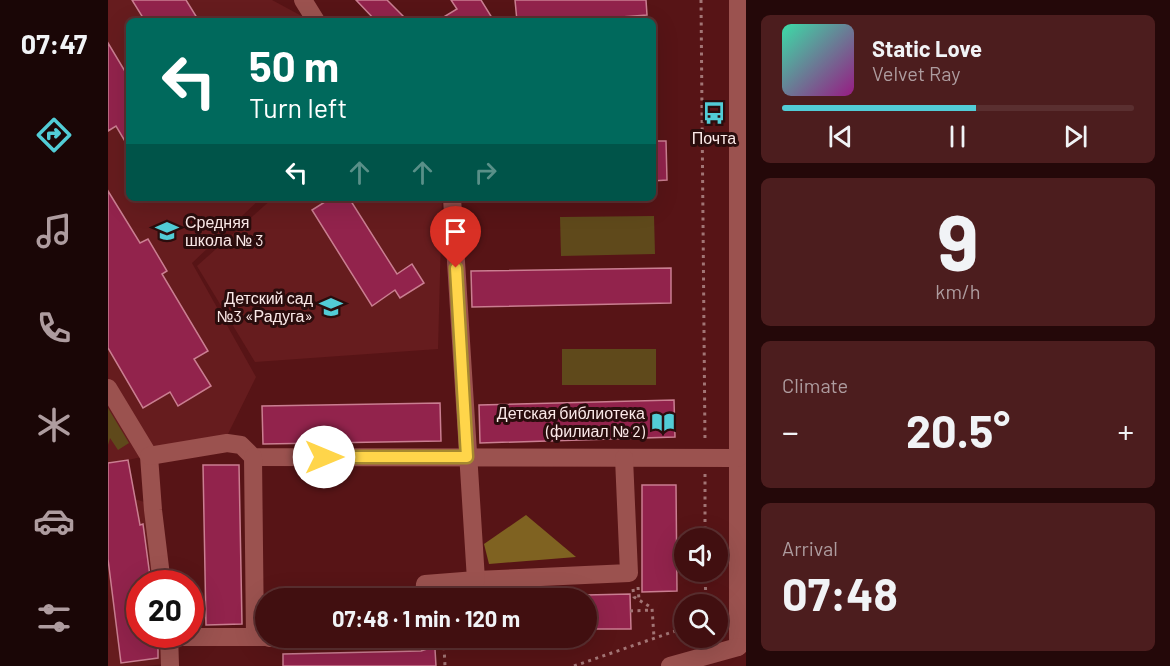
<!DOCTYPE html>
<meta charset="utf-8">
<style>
:root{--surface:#410f10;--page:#4c1d1e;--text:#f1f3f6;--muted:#ae9c9f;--line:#5a2f30;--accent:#52ccd6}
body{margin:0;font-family:Barlow,sans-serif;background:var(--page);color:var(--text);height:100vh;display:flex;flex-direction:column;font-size:22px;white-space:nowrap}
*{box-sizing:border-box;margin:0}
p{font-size:20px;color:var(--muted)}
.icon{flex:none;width:33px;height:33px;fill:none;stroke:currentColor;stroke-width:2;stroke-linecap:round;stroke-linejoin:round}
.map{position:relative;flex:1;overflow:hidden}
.side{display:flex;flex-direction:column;gap:15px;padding:15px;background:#240809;width:424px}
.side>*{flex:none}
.banner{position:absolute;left:18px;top:18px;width:530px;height:183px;border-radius:9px;box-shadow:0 6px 24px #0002,0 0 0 2px var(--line);background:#00695c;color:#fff;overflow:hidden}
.controls{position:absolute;left:566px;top:528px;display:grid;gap:12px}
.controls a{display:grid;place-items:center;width:54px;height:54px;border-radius:50%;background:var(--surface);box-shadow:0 6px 24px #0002,0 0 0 2px var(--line);font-size:30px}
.speed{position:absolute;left:18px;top:570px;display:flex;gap:12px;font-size:30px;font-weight:700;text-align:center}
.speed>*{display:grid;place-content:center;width:78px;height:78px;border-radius:50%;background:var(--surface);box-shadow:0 6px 24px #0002,0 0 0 2px var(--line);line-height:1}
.speed .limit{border:9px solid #d22;background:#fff;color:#111}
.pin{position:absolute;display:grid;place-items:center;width:51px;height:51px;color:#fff;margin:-62px -26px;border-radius:50% 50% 50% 0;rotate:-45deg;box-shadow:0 0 6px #0007}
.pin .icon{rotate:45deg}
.me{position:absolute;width:66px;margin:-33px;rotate:90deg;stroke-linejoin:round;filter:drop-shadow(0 0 4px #0008)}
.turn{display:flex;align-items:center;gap:21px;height:126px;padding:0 24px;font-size:27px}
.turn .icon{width:78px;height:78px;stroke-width:2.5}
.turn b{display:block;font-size:42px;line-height:51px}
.lanes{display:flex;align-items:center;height:57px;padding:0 24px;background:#0003;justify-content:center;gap:30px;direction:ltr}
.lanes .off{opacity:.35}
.big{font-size:45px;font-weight:700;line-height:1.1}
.side .tile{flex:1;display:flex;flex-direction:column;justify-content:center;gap:9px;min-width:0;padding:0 21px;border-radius:9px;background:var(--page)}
.side .dial{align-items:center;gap:0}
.dial b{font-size:78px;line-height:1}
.song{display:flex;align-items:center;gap:18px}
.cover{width:72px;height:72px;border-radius:9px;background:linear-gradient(135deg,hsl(160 70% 55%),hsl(310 70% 35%))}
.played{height:6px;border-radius:3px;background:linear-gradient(90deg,var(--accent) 55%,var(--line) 55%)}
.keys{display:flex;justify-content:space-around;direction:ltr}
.heat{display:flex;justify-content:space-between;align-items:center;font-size:33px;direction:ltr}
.trip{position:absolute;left:147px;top:588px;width:342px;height:60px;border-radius:30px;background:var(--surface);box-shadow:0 6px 24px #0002,0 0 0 2px var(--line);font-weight:700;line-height:60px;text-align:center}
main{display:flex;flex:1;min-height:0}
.tab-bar{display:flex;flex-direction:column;width:108px;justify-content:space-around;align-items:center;background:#1a0606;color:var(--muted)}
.tab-bar .icon{width:42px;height:42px}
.tab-bar .selected{color:var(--accent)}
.tab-bar b{font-size:27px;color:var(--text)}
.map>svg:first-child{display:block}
.built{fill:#661c1e}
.green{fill:#5f491b}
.forest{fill:#7f6221}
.building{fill:#92234c;stroke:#ca7e91;stroke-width:1.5}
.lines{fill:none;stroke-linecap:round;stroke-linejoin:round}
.path{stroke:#a27575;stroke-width:3;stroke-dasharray:3 4.5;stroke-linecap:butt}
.minor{stroke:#9b524f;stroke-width:18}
.route-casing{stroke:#a68a30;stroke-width:15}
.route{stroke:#ffd54a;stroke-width:10}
.labels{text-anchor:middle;stroke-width:6;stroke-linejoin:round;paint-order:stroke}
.poi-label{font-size:16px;fill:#fbe9e8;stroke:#2a0d0d;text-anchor:end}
</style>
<main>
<nav class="tab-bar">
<b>07:47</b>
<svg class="icon selected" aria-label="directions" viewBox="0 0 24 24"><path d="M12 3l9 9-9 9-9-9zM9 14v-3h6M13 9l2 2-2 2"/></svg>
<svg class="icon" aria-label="music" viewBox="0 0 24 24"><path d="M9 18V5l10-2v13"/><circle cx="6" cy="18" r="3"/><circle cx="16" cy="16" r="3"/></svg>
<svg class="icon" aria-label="phone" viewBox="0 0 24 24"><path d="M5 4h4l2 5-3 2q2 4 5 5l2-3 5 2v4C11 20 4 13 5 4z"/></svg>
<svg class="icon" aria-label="climate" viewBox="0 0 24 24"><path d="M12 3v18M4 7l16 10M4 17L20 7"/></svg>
<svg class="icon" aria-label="car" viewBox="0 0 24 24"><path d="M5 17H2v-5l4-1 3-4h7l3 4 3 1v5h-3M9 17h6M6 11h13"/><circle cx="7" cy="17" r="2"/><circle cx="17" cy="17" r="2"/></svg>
<svg class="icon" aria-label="filters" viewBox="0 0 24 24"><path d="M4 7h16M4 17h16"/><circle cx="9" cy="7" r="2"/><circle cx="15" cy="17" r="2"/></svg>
</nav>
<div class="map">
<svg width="638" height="666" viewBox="0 0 638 666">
<rect width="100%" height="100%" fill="#571416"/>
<g class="built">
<path d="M0,0H164L203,21H21V198H153L84,263L148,377L118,438L20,460L27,499L39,503L48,583L32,584V634L54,635L58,664L37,666H0Z"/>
<path d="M165,198H334L330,349L147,362L89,266Z"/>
</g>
<g class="green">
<path d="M546,216L547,254L453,256L452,217Z"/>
<rect x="454" y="349" width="94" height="36"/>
<path d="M0,408L21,443L10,450L2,438L0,445Z"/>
</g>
<path class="forest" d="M418,515L468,557L381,564L376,544Z"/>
<g class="building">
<path d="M24,0H78L91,21H37Z"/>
<path d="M248,0H279L300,21H268Z"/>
<path d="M343,0H373L386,21H329L349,9Z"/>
<path d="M407,0H538L539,15L461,21H409Z"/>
<path d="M0,43L21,78V148L8,126L0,131Z"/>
<path d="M544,141H558L559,180L544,181Z"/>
<path d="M0,191L32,243L40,239L59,271L54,274L100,351L86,359L103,386L70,406L62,392L35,408L0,348Z"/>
<path d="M223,198H241L289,274L304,264L316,283L292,298L287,290L264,306L204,210Z"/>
<path d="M563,268V303L364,307L363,271Z"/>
<path d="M566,400L567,437L372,443L371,405Z"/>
<path d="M332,403L333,441L155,444L154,406Z"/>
<path d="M20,460L32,525L35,524L43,584H32V634H50V658L13,663L0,559V463Z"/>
<path d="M95,465H131L134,624L98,625Z"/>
<path d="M534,485H568L569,591L534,592Z"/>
<path d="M522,594L523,629H478V595Z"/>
<path d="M319,649H327L328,666H175V654L313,651Z"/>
</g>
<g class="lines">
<g class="path">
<path d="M593,0L597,441"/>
<path d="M597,474V538"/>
<path d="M597,572L598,604"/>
<path d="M530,587L531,600"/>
<path d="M525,589L526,597L544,608L546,637"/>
<path d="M522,611L544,610"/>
<path d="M330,644L336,646L337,666"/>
<path d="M466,666L576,628"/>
</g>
<g class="minor">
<path d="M195,0L208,21"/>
<path d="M630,0V647"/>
<path d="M0,388L41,456L45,510L54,584"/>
<path d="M41,456L119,443L133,445L145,457L630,458"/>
<path d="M145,457L147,637"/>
<path d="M368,580L521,573L516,458"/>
<path d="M316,598L317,584L368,580L344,198"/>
<path d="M61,634L62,666"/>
<path d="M61,637H158"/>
<path d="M161,638L313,640V638"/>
<path d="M562,666L630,647"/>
</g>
</g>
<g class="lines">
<g class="route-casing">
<path id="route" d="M216,457H359L348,268"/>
</g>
<use href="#route" class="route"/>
</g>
<defs>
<g id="bus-bare" transform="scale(1.8)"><path d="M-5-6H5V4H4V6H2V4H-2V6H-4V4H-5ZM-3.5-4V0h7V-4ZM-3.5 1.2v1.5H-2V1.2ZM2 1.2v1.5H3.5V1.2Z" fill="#52ccd6" stroke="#2a0d0d" stroke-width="2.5" paint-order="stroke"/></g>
<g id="school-bare" transform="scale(1.8)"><path d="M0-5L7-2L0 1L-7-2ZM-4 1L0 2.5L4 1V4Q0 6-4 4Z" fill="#52ccd6" stroke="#2a0d0d" stroke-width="2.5" paint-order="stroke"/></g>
<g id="library-bare" transform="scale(1.8)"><path d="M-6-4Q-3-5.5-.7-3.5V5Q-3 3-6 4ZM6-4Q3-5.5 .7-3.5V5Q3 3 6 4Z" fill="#52ccd6" stroke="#2a0d0d" stroke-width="2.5" paint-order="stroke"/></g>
</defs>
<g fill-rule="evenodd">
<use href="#bus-bare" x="606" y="113"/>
<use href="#school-bare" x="59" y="231"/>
<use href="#school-bare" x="223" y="307"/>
<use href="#library-bare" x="555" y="422"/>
</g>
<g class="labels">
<g class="poi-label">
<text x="606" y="144" text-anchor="middle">Почта</text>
<text x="77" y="228" text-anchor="start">Средняя<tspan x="77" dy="18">школа № 3</tspan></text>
<text x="205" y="304">Детский сад<tspan x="205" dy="18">№3 «Радуга»</tspan></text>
<text x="537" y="419">Детская библиотека<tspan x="537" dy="18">(филиал № 2)</tspan></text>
</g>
</g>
</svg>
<div class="controls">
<a><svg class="icon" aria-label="sound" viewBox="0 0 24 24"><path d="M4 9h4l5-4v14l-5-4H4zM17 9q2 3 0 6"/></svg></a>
<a><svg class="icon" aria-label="search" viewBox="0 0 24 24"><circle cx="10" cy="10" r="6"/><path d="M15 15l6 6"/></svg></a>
</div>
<div class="speed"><div class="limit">20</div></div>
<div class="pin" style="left:348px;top:268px;background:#d93025"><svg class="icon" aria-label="arrive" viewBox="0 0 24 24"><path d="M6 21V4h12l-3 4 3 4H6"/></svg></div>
<svg class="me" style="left:216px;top:457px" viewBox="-20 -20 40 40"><circle r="19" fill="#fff"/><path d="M0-13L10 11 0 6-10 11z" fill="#ffd54a"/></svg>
<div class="trip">07:48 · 1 min · 120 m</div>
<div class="banner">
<div class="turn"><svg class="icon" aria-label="left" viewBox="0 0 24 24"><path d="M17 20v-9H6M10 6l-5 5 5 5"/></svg><div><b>50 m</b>Turn left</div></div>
<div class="lanes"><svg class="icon" aria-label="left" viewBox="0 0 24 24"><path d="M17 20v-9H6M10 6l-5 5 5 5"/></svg><svg class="icon off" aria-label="ahead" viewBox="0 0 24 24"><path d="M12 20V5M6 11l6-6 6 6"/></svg><svg class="icon off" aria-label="ahead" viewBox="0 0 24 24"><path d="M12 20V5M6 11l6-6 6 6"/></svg><svg class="icon off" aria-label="right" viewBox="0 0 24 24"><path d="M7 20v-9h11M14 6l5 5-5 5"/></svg></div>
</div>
</div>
<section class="side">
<div class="tile">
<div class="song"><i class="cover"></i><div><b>Static Love</b><p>Velvet Ray</p></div></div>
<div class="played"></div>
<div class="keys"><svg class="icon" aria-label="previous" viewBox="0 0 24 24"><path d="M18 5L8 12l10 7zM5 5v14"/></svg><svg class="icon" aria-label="pause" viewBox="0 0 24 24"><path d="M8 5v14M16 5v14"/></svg><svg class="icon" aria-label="next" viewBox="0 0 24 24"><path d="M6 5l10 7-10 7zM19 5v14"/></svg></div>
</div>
<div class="tile dial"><b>9</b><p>km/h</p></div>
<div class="tile"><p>Climate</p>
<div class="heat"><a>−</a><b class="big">20.5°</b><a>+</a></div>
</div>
<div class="tile"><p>Arrival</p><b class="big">07:48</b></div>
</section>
</main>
